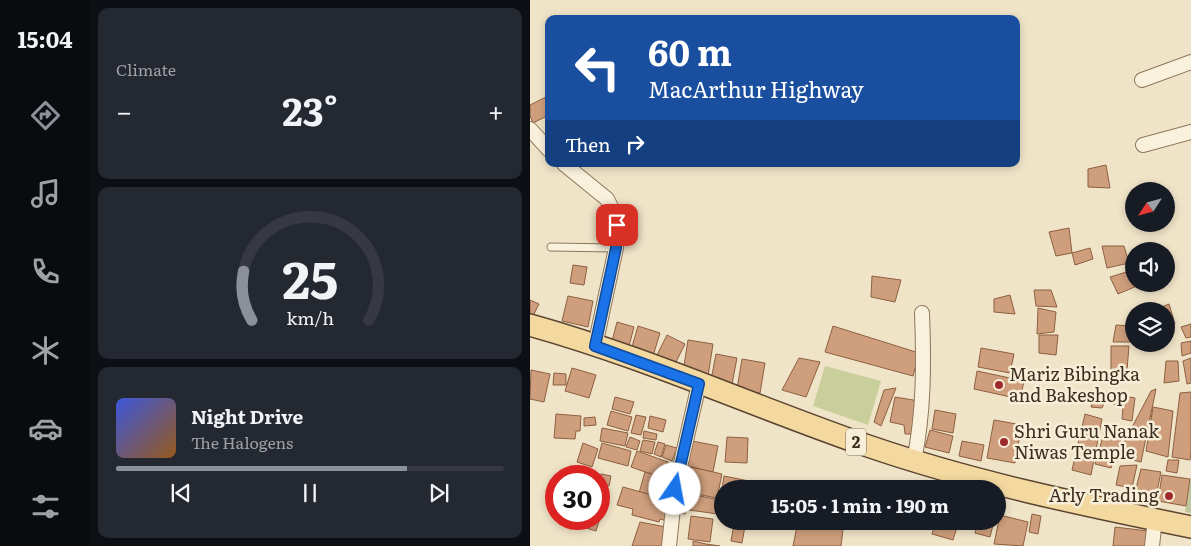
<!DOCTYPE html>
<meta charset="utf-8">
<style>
:root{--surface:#171b24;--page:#242831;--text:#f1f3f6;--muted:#9ea1a6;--line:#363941;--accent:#8c9099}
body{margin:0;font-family:Literata,serif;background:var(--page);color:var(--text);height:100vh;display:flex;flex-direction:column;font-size:19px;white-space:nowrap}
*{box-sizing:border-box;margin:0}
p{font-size:16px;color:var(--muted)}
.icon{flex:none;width:28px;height:28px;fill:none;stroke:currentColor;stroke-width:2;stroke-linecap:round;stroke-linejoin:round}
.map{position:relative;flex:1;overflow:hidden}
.sheet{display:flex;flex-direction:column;gap:8px;padding:8px;background:#0d0f14;width:440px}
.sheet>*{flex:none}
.hud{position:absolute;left:15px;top:15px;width:475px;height:152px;border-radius:10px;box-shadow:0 2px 8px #0003;background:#1a4fa0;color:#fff;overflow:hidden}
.needle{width:32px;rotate:234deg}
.buttons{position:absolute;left:595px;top:182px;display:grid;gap:10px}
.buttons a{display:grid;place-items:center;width:50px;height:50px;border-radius:50%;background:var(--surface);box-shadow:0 2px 8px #0003;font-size:25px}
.speed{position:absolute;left:15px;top:465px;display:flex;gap:10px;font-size:25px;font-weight:700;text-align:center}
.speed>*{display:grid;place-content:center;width:65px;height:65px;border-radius:50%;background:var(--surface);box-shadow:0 2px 8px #0003;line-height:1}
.speed .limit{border:8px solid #d22;background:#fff;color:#111}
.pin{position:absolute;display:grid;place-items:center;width:42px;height:42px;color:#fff;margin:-21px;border-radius:10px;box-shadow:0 2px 8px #0006}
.me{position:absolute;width:55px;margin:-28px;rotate:12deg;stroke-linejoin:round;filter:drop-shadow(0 0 4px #0008)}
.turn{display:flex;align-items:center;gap:18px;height:105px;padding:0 20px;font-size:22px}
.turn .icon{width:65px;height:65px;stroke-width:2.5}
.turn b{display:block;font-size:35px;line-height:42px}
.then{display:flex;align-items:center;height:48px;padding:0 20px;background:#0003;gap:10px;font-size:19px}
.big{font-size:38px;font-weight:700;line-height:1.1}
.sheet .tile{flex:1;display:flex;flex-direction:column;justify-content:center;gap:8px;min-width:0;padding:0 18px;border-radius:10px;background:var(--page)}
.sheet .dial{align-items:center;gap:0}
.dial svg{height:130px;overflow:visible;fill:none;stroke:var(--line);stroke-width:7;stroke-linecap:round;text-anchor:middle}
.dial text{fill:var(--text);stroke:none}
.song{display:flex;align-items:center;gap:15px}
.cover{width:60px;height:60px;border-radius:8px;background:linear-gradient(135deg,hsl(230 70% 55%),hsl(30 70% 35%))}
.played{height:5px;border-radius:2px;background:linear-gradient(90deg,var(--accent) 75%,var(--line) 75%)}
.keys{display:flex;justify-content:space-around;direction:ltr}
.heat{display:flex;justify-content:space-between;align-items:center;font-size:28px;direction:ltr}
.trip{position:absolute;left:184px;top:480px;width:292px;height:50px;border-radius:25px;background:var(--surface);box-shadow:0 2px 8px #0003;font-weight:700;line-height:50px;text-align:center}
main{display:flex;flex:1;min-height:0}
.tabs{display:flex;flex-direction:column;width:90px;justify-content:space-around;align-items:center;background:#090b0e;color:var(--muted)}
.tabs .icon{width:35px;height:35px}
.tabs .on{color:var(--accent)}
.tabs b{font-size:22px;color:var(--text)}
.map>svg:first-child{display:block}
.green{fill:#c9cf9b}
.cemetery{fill:#bfc49a}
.building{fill:#cf9f7d;stroke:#8d5f41}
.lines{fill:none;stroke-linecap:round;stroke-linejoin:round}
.service-casing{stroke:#8d765c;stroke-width:9}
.minor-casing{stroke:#8d765c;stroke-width:16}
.primary-casing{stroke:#5b4430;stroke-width:24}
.service{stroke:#faf1dc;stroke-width:7}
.minor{stroke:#faf1dc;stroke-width:14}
.primary{stroke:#f3d9a0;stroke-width:21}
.route-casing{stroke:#114b97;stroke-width:12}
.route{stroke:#1a73e8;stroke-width:9}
.poi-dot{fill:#9e2a2b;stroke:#f7eed8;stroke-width:2}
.labels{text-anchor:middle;stroke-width:5;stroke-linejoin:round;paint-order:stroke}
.shield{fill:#f7eed8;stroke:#756857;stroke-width:1}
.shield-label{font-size:16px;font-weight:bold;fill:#3d2e20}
.poi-label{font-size:18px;fill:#3d2e20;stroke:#f7eed8;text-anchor:start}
</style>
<main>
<nav class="tabs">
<b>15:04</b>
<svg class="icon on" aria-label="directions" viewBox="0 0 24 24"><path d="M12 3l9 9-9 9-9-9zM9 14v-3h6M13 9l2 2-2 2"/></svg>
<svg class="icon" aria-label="music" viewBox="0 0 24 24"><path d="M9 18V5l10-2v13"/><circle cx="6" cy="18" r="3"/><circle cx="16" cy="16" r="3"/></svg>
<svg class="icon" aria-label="phone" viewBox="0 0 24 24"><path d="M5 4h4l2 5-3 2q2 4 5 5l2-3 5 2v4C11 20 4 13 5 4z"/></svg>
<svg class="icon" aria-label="climate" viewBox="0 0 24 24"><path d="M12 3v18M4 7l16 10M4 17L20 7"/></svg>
<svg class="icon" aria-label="car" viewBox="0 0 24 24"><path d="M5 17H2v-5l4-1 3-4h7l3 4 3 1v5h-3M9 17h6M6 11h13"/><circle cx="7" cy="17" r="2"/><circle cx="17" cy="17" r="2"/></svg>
<svg class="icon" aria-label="filters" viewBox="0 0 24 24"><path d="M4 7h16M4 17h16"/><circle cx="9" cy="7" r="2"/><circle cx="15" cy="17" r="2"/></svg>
</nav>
<section class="sheet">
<div class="tile"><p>Climate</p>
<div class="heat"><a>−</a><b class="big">23°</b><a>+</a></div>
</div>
<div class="tile dial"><svg viewBox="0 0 100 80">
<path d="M14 69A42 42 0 1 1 86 69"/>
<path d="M14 69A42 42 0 0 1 9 39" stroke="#8c9099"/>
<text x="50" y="56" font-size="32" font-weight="700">25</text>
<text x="50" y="72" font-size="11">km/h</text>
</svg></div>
<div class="tile">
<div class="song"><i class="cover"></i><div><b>Night Drive</b><p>The Halogens</p></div></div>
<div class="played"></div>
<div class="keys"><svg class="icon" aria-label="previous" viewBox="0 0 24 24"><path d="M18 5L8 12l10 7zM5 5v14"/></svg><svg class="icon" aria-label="pause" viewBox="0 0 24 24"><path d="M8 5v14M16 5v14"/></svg><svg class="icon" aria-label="next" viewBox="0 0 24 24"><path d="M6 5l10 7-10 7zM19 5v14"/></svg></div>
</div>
</section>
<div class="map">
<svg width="661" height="546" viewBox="0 0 661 546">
<rect width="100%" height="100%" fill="#f0e4c8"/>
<path class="green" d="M295,366L351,381L338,425L283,406Z"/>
<path class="cemetery" d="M661,477V513L655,512Z"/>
<g class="building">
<path d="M18,96L19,115L3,123L0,116V105Z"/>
<path d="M576,165L580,188L558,187V169Z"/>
<path d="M539,228L542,253L526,256L519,232Z"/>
<path d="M572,246H594L599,263L577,268Z"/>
<path d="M560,248L563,259L545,265L542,253Z"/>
<path d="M43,265L57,267L54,285L40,283Z"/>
<path d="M600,271L604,284L607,286L588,294L580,277Z"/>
<path d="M342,276L371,280L365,302L341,297Z"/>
<path d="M504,290H521L527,307L506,306Z"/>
<path d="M480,295L485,314L464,312V299Z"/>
<path d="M38,296L63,301L58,327L32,321Z"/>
<path d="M0,300L9,304L3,316L0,315Z"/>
<path d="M639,304L645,324L636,326V311H622Z"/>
<path d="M508,308L526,312L524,332L507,334Z"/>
<path d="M87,322L104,327L98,350L81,345Z"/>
<path d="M661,324V337L656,338L651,327Z"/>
<path d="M586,325L601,326L600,342H583Z"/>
<path d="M108,326L130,333L123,356L101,350Z"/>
<path d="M303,326L389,353L383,376L295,352Z"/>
<path d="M137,335L155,344L145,364L127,355Z"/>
<path d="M509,335H528L526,355L509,353Z"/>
<path d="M158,340L183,344L178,376L153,372Z"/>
<path d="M661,341V353L652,356L651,343Z"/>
<path d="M581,346H599L597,370L581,373Z"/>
<path d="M451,348L484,354L480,373L448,367Z"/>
<path d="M186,354L207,358L202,384L181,380Z"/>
<path d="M269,358L290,362L276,397L252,390Z"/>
<path d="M661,358V383L657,384L653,361Z"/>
<path d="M212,359L235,363L230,393L207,389Z"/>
<path d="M636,361H648L649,381L634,383Z"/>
<path d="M42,368L66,375L59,398L35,391Z"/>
<path d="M1,370L20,374L14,402L0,399Z"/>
<path d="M447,371L494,381L490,399L444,389Z"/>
<path d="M24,373L36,374V385H23Z"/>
<path d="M366,388L351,426L344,422L354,390Z"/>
<path d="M626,389L611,462L587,456L621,391Z"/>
<path d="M565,390L605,398L602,421L592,419L593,407L575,401L572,408L561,407Z"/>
<path d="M661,392V451L660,460L642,457L650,393Z"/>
<path d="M85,397L104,402L100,414L82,409Z"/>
<path d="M365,397L389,401L384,434H375L374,425L360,422Z"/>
<path d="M623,407L643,411L638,457L616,451Z"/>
<path d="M405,410L426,414L423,433L402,429Z"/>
<path d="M81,411L102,417L98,431L77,425Z"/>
<path d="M26,414L51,416L50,431H46L45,439L24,438Z"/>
<path d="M555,414L572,419L561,475L542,470Z"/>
<path d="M106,415L116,417L111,435L101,433Z"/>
<path d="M120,416L136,420L133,432L118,428Z"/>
<path d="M65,417L66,425L54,426V418Z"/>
<path d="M464,420L492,425L485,463L457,458Z"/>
<path d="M576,426L594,430L581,468L565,464Z"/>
<path d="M72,428L98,433L95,446L70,441Z"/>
<path d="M400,430L423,436L419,453L395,447Z"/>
<path d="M114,431L127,434L126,440L113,438Z"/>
<path d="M100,437L110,441L107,450L96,447Z"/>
<path d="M197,437L218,438L217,463L195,462Z"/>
<path d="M113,440L125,442L122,454L110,451Z"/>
<path d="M162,441L188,446L183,472L157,466Z"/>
<path d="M432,441L454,445L451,461L429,456Z"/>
<path d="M128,442L135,444L131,457L124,454Z"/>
<path d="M53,443L68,449L62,467L47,462Z"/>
<path d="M72,443L101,451L98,466L68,458Z"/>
<path d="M136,445L147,448L142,461L132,457Z"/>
<path d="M107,451L138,462L132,478L101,467Z"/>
<path d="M638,460H649L647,473L636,471Z"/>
<path d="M607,465L602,488L586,485L590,466Z"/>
<path d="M161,467L192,474L187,498L156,492Z"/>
<path d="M611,469L631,472L626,497L605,492Z"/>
<path d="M115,472L143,480L137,501L109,493Z"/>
<path d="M71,474L81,476L79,486L69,484Z"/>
<path d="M632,475L660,479L656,506L628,501Z"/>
<path d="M194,476L219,481L218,489H192Z"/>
<path d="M93,487L136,499V502L141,504L137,521L130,519L129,522L102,515L103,509L87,505Z"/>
<path d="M69,491L79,493L75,510L69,508Z"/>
<path d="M152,493L159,494L155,514L149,513Z"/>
<path d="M161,494L189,500L188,514L159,510Z"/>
<path d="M502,514L511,516L508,534L499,532Z"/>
<path d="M470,515L498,522L493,546L464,544Z"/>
<path d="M161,516L183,519L180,542L158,539Z"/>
<path d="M70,518L66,531L56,528L58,519Z"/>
<path d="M268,521H314L311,546H263Z"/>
<path d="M406,521L427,527L423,540L402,534Z"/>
<path d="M447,521H464L460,537L445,533Z"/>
<path d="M110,522L136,527L135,541L132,546H102Z"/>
<path d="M204,524L215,526L212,543L201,541Z"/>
<path d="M585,527L618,531L617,546H583Z"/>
<path d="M163,541L176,544L190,546H163Z"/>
</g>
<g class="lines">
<g class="service-casing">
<path id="service" d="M21,247L86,248"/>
</g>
<g class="minor-casing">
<g id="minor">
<path d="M612,80L661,62"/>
<path d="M0,129L19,150"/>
<path d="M613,145L661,132"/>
<path d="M34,164L77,199L85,215L87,225L86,248L65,346"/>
<path d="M384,461C394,412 394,363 392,313"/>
<path d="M139,546L145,489L169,384"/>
<path d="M622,546L625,519"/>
</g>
</g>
<g class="primary-casing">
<path id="primary" d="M0,325C115,357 225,407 338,446C443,482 553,505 661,527"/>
</g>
<use href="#service" class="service"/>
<use href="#minor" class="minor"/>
<use href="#primary" class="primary"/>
</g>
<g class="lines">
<g class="route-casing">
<path id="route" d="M87,225L86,248L65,346L169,384L145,489"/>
</g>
<use href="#route" class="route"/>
</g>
<g class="poi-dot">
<circle cx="469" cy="385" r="5"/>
<circle cx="474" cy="442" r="5"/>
<circle cx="639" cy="496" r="5"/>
</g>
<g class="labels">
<rect class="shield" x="316" y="428.5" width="20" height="27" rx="4"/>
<g class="shield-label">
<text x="326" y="448">2</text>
</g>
<g class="poi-label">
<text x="479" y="381">Mariz Bibingka<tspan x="479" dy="21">and Bakeshop</tspan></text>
<text x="484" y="438">Shri Guru Nanak<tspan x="484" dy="21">Niwas Temple</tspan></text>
<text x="629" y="502" text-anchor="end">Arly Trading</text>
</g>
</g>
</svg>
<div class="buttons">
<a><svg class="needle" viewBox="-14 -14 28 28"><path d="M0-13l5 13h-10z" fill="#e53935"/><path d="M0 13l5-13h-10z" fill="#9ea1a6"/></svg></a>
<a><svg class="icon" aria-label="sound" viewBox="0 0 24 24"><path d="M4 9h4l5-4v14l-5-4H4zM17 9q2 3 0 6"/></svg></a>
<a><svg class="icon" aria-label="layers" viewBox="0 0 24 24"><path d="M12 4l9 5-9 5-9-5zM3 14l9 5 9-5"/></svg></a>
</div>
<div class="speed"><div class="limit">30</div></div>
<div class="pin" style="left:87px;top:225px;background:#d93025"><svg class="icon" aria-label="arrive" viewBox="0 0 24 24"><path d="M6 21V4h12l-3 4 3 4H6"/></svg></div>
<svg class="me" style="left:145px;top:489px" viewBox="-20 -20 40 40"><circle r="19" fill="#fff"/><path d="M0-13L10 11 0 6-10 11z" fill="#1a73e8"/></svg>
<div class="trip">15:05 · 1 min · 190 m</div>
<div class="hud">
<div class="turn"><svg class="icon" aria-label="left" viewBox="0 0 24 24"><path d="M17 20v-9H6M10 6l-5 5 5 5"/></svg><div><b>60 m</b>MacArthur Highway</div></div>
<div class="then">Then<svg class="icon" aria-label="right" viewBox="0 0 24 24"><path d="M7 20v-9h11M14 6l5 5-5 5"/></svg></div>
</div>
</div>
</main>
